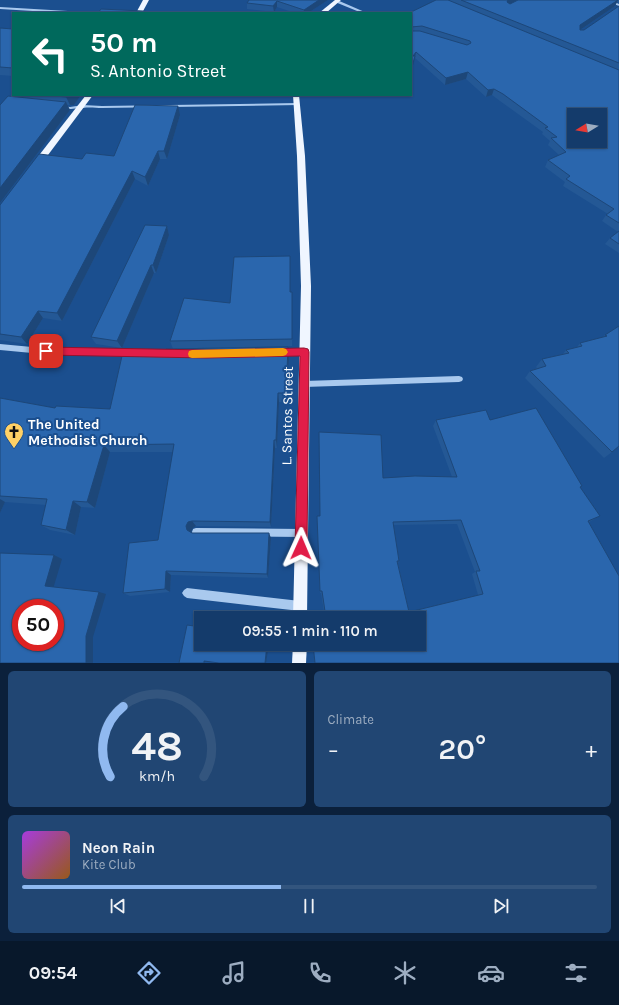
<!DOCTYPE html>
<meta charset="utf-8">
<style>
:root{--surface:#143b6b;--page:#214673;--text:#f1f3f6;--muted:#9dadc1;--line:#33557e;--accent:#90b9f0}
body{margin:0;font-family:Karla,sans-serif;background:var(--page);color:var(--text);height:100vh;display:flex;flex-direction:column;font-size:15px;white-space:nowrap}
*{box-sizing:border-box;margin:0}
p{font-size:13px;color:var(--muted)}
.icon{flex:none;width:22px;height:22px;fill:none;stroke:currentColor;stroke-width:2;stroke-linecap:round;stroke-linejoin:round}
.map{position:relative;height:663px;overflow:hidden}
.details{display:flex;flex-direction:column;gap:8px;padding:8px;background:#0b203b;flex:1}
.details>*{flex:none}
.top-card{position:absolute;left:12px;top:12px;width:400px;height:84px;border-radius:0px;box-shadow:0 1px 3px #0004,0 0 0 1px var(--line);background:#00695c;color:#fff;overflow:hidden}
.needle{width:26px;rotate:259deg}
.tools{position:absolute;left:567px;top:108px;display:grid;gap:8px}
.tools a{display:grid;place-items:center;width:40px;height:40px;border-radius:0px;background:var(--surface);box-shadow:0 1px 3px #0004,0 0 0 1px var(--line);font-size:20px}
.speed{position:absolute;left:12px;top:599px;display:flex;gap:8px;font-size:20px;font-weight:700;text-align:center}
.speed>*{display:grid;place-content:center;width:52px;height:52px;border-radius:50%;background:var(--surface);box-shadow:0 1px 3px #0004,0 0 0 1px var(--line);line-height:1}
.speed .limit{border:6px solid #d22;background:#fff;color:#111}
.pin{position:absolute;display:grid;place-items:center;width:34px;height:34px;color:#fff;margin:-17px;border-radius:8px;box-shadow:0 2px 6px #0006}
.me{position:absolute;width:44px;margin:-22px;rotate:1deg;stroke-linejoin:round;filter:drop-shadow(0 0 3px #0008)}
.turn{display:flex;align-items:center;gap:14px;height:84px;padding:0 12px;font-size:18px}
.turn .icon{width:52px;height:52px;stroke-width:2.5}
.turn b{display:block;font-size:28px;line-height:34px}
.big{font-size:30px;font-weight:600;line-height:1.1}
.details .card{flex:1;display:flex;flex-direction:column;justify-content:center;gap:6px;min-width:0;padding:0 14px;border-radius:6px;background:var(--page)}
.details .dial{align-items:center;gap:0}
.dial svg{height:104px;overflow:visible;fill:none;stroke:var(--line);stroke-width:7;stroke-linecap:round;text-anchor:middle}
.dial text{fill:var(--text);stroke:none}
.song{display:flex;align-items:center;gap:12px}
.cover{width:48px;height:48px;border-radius:6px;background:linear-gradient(135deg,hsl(280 70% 55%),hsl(30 70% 35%))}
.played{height:4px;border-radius:2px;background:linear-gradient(90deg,var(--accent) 45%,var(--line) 45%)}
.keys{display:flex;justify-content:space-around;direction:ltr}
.heat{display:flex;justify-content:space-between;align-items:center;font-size:22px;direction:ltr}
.details .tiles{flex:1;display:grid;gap:8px;grid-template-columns:1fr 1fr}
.card:last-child{grid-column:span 2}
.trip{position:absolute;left:194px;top:611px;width:232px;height:40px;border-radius:0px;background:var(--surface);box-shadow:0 1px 3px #0004,0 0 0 1px var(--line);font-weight:600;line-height:40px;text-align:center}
.tabs{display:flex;height:64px;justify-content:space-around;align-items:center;background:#08182b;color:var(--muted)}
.tabs .icon{width:28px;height:28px}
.tabs .current{color:var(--accent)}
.tabs b{font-size:18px;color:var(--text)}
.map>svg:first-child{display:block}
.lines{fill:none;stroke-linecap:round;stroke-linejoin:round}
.minor{fill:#a9c9ee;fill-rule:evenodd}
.major{fill:#f0f6ff;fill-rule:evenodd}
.wall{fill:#245895;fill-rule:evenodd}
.shaded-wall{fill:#1d4779}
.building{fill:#2a66ad;stroke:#1d4779;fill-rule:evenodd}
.route{fill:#e11d48;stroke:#92132f}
.slow{fill:#f59e0b}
.labels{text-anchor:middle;stroke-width:4;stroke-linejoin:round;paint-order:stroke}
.street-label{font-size:14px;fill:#fff;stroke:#1b4f8f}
.poi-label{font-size:14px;font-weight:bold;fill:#fff;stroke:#1b4f8f;text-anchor:start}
</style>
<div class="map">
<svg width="619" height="663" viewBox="0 0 619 663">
<rect width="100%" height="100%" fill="#1b4f8f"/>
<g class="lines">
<g class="minor">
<path d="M335,0H337L367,13H362L335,2Z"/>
<path d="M604,0H610L619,4V6Z"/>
<path d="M0,7L85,12L87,13H65L0,9Z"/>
<path d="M297,103H299V105L102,108C96,108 89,107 83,108C74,108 65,111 58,107L60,106L70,107L83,105L102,106Z"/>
<path d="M0,344L32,347L174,351L177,352L178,354L177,356L174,357L32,353L0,350Z"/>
<path d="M304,348L307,349L308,351L307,353L304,354L281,355L278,354L277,352L278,350L281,349Z"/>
<path d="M459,376L462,377L463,379L462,381L459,382L304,387L301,386L300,384L301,382L304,381Z"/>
<path d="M196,528L302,529L305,530L306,533L305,536L302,537L196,536L193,535L192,532L193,529Z"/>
<path d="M187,588L300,601L303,603L305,606L303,609L300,611L187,598L184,596L182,593L184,590Z"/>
</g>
<g class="major">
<path d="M143,0H149L142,13H136Z"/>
<path d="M335,0H341L326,13H319Z"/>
<path d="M86,95H93L39,167H33V163Z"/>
<path d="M293,95H299L305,156L311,286L307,618H293L301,286L297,156Z"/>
<path d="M293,644H307L306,663H292Z"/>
</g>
</g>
<g class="wall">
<path d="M249,0H328L308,13H295L277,7L274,12L247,9V3Z"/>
<path d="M436,0H517L510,4L518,0H619V3L617,2L615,6L580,30H584L619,6V253L605,244L610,238L618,232L602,221L606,215L608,214L563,186L565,182L545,167L548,160L559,155L548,145L550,141L542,134L543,132L500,101L492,95L486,97L466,79L445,85L415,58L411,72V13Z"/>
<path d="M0,28L13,29V76L0,75Z"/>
<path d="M14,95H81L74,105H67L70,110L0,203V105L15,97Z"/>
<path d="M180,115L167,159H160L148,186L135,179L62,321L43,318L27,344L0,340V205L82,159L114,156Z"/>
<path d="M167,226L169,235L156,273H154L122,348L96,344L91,337Z"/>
<path d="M290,264V292H292V346L194,348L288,347L289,356L287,402H279L277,448H275L271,527L196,526L193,528L191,532L192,533L271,538L268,578L171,575L170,592L130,596L123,593L158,540L173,452H110L95,508L81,507L75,535L50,530L41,525L46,505L5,502L0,513V398L55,408L110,409L164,355L173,349L170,341Z"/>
<path d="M619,326L612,452L604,458L525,378L530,371L537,368L536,367L542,359L563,354L566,350L577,347L580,343L603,337L605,335Z"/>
<path d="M436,420H490L582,486L580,487L600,516L589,522L619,576L419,618H325L321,593H320L317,516H320L383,478L452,477L433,426ZM457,524L475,572L472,574L478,595L409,612L398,563L399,561L393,525Z"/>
</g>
<g class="shaded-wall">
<path d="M319,0H328L308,13H304V10Z"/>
<path d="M507,0H517L505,7Z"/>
<path d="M618,0L615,6L577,32L580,25Z"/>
<path d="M277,1V7L274,12L273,6Z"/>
<path d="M416,52L415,58L411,72L413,56Z"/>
<path d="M468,72L466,79L445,85L446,78Z"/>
<path d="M494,89L492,95L486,97L488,90Z"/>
<path d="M71,95H81L74,105H70L66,97Z"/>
<path d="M66,102L70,110L0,203V188Z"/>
<path d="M178,106L180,115L167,159L164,151Z"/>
<path d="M158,151L160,159L148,186L145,177Z"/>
<path d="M132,171L135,179L62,321L57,313Z"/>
<path d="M167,226L169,235L156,273L153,265Z"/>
<path d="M151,265L154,273L122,348L117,341Z"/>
<path d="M38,311L43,318L27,344L21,337Z"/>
<path d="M288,347L289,356L287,402L286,393Z"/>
<path d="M278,393L279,402L277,448L276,440Z"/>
<path d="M274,440L275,448L271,527L270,522Z"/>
<path d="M104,445L110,452L95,508L87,502Z"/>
<path d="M0,499L5,502L0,513Z"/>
<path d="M73,501L81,507L75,535L66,530Z"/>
<path d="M192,521L196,526L193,528L191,532L192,535L187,530L186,526L188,522Z"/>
<path d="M269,533L271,538L268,578L267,574Z"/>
<path d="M54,555L62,559L53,589L45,586Z"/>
<path d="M166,571L171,575L170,592L165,589Z"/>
<path d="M99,592L106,594L93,637V663H86V636Z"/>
<path d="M267,644H269L266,663H265Z"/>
</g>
<g class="building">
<path d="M249,0H319L304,10L277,1L273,6L247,3Z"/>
<path d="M436,0H448L619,70V223L606,215L614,209L566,179L570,176L548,160L566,152L551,138L557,137L545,128L548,127L503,94L494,89L488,90L468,72L446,78L416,52L413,56H415L411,70V27L412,31H420L467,45L471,43L470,41L422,26L411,27V13H409ZM574,115H600V141H574Z"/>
<path d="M461,0H508L507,2L510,4L518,0H618L580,25V30H584L619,6V63Z"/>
<path d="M101,9L143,11L156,13H98Z"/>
<path d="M0,28L13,29V68L0,67Z"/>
<path d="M46,95H71L70,96L66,97Z"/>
<path d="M8,96L66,102L0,188V105Z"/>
<path d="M135,105L178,106L164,151H158L145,177L132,171L57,313L38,311L21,337L0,334V205L39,154L82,159L86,153L114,156Z"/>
<path d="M145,225L167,226L153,265H151L117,341L91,337Z"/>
<path d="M619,231V244L610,238Z"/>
<path d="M290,256V292H292V339L170,341L184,298L230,303L234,257Z"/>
<path d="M619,326V446L612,452L530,371L546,366L542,359L569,353L566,350L582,346L580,343L607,336L605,335Z"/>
<path d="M288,347L286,393H278L276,440H274L270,522L192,521L188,522L186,526L187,530L192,533H269L267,574L166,571L165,589L123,593L129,543L158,540L174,444L104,445L87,502L73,501L66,530L41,525L47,499L0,496V398L55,408L56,406L110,409L122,356L164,355L166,349Z"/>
<path d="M536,408L582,486L580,487L600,516L588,521L619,576V663H315L313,644H419V618H326L322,591H320L317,516H320L319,432L381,435L383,478L415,476L457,477L436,420L486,410L490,420ZM461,520L480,571H476L483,594L409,612L397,561H399L393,522Z"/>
<path d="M0,553L54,555L45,586L99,592L86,636V663H0ZM21,608H55V642H21Z"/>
<path d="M187,625L201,627V644H267L265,663H219L204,661V663H179Z"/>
</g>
<path class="route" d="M46,347L206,350L304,348L308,349L309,352L307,548L305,552L301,554L297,552L295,548L300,356L206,358L46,355L43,353L42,351L43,348Z"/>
<path class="slow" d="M283,348L286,349L288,352L286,355L283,356L192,358L189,357L188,354L189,351L192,350Z"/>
<defs>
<g id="church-pin" transform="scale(1)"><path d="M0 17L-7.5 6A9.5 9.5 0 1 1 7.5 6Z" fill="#ffd166" stroke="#1b4f8f"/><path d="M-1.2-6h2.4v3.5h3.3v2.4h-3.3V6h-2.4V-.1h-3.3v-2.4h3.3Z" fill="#111"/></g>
</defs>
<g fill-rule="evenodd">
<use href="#church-pin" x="14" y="432"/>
</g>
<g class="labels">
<g class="street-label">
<text transform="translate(287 416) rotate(-89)" y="5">L. Santos Street</text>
</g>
<g class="poi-label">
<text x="28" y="429">The United<tspan x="28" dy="16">Methodist Church</tspan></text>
</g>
</g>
</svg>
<div class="tools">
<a><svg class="needle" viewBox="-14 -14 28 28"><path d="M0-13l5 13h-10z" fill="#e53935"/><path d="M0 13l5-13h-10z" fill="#9dadc1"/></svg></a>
</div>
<div class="speed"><div class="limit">50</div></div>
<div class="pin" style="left:46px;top:351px;background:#d93025"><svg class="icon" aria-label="arrive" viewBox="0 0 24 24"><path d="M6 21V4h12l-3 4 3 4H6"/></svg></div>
<svg class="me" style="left:301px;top:548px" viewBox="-20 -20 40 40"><path d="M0-17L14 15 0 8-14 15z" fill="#e11d48" stroke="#fff" stroke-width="4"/></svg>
<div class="trip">09:55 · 1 min · 110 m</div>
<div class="top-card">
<div class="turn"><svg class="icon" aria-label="left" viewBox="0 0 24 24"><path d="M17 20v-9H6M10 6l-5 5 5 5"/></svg><div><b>50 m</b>S. Antonio Street</div></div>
</div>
</div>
<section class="details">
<div class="tiles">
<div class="card dial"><svg viewBox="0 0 100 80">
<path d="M14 69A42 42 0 1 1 86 69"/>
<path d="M14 69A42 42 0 0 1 24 15" stroke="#90b9f0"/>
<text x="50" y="56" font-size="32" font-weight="700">48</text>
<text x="50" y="72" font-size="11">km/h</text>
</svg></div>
<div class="card"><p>Climate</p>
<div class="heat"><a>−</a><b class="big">20°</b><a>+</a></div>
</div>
<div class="card">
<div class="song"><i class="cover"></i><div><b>Neon Rain</b><p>Kite Club</p></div></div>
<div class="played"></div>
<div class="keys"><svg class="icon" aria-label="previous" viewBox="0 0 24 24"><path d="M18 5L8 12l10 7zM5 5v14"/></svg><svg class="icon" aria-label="pause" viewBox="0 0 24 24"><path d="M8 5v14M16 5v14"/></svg><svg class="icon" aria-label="next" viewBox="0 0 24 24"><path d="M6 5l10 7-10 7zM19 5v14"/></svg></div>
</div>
</div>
</section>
<nav class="tabs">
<b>09:54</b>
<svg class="icon current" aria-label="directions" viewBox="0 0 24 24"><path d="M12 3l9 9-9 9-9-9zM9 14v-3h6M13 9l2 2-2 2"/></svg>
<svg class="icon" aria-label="music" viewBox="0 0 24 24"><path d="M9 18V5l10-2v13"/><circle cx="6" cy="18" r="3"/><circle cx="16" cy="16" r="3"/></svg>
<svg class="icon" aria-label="phone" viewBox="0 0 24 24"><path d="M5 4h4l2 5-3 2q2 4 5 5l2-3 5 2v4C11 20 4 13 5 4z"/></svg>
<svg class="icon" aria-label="climate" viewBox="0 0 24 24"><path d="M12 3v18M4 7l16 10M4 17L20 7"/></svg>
<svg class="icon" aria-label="car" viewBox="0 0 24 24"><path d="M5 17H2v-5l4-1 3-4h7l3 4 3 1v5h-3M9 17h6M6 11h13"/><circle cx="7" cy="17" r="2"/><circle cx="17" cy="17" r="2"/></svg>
<svg class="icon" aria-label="filters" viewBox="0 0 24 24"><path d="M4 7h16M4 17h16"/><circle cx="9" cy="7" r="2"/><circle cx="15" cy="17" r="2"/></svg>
</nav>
